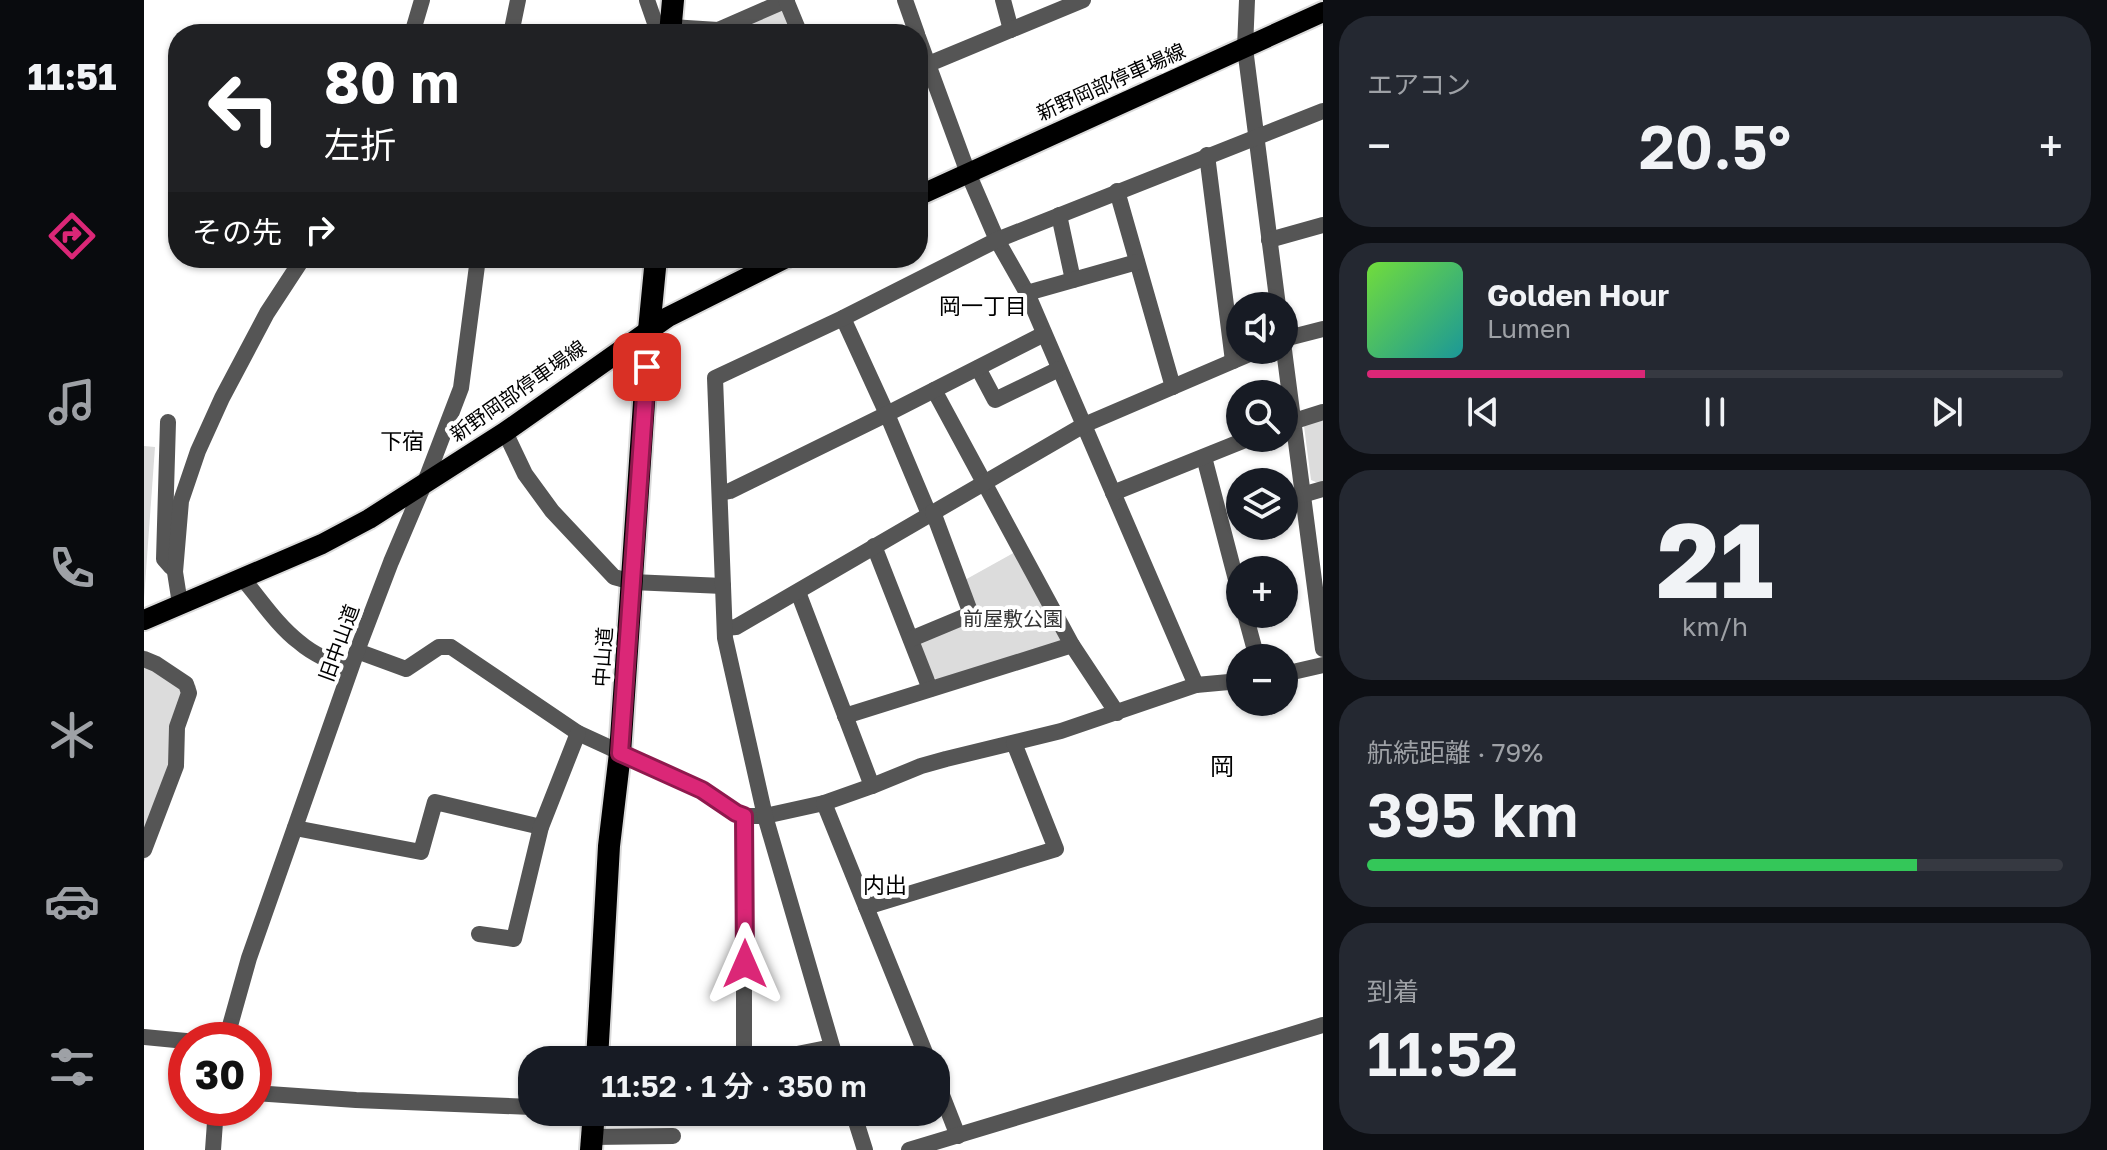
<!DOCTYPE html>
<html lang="ja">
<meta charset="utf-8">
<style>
:root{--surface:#171b24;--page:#242831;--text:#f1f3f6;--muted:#9ea1a6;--line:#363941;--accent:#db2777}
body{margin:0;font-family:"Golos Text","Noto Sans JP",sans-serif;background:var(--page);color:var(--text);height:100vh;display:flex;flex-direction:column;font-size:30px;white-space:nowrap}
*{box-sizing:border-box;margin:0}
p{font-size:26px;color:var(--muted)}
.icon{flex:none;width:44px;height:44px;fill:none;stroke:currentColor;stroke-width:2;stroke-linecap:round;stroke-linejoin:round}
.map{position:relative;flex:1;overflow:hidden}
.sheet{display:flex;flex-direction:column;gap:16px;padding:16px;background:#0d0f14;width:784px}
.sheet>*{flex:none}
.guide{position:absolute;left:24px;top:24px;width:760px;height:244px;border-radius:32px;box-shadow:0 2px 6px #0004;background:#202124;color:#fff;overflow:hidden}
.fabs{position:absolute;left:1082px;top:292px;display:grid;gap:16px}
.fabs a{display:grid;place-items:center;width:72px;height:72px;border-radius:50%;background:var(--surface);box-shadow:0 2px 6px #0004;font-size:40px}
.speed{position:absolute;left:24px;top:1022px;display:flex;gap:16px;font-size:40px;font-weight:700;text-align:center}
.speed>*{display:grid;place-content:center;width:104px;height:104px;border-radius:50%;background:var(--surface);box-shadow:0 2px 6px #0004;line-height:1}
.speed .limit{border:12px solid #d22;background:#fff;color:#111}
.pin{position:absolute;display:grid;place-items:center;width:68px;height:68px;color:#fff;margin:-34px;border-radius:16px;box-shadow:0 4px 12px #0006}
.me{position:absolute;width:88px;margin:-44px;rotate:0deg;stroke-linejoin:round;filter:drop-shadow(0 0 6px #0008)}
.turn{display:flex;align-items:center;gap:28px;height:168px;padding:0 24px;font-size:36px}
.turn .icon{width:104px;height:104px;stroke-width:2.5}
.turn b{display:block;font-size:56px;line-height:68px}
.then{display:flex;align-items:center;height:76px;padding:0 24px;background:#0003;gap:16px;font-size:30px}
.big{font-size:60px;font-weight:600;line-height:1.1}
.sheet .card{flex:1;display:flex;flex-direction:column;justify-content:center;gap:12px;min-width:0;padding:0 28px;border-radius:32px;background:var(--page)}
.sheet .dial{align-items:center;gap:0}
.dial b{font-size:104px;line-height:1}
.song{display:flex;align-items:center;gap:24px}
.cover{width:96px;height:96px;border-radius:12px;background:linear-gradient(135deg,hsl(100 70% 55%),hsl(180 70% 35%))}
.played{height:8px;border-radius:4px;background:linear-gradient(90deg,var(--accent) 40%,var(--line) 40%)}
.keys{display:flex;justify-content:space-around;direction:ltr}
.heat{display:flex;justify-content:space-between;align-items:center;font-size:44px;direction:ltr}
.charge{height:12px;border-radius:6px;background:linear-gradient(90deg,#34c759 79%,var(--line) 0)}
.trip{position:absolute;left:374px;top:1046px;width:432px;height:80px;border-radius:32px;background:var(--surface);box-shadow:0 2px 6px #0004;font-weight:600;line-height:80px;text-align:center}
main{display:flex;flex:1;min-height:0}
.tabs{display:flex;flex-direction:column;width:144px;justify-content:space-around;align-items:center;background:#090b0e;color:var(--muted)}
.tabs .icon{width:56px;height:56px}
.tabs .on{color:var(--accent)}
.tabs b{font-size:36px;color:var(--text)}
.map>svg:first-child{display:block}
.green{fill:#dcdcdc}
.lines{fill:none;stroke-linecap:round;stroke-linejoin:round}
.major-casing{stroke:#dbdbdb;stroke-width:24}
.highway-casing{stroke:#dbdbdb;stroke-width:26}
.minor{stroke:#555;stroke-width:16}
.major{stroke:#000;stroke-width:20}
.highway{stroke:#000;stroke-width:22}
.route-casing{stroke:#8e194d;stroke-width:20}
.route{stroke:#db2777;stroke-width:14}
.labels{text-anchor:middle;stroke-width:8;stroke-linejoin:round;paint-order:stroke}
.street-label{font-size:20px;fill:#000;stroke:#fff}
.park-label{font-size:20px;fill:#333;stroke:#fff}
.neighbourhood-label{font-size:22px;fill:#000;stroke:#fff}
.quarter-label{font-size:24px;fill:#000;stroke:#fff}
</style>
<main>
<nav class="tabs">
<b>11:51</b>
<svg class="icon on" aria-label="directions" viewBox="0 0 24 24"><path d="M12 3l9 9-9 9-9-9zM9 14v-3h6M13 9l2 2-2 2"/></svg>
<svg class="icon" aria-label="music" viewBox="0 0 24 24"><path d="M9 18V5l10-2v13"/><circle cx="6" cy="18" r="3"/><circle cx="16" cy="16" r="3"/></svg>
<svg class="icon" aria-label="phone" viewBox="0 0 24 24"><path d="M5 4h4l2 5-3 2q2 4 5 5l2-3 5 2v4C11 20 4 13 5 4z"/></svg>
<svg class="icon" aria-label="climate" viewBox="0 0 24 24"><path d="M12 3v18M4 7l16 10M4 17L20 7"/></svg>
<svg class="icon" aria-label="car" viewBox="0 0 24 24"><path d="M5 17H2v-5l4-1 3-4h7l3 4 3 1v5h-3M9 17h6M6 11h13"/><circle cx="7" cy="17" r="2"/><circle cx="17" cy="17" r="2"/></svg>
<svg class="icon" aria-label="filters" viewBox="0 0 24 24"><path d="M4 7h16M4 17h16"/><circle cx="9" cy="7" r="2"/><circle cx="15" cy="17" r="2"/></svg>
</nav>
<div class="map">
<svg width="1179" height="1150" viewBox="0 0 1179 1150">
<rect width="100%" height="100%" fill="#fff"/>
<g class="green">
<path d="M635,10L642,13L650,34H585Z"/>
<path d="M1179,417V482L1174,483L1167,480L1160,426Z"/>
<path d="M0,446L11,447L0,599Z"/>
<path d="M873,551L918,642L793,680L787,675L774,639L831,616L819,581Z"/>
<path d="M0,650L30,668L52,686L36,731L35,762L0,862Z"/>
</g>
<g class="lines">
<g class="major-casing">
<g id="major">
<path d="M774,196L1179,12"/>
<path d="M0,620L178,544L225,519L361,432L524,317L642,258"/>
</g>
</g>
<g class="highway-casing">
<g id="highway">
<path d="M526,34L529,0"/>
<path d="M453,1060L465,846L476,753L505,330L512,258"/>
<path d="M447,1150L450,1112"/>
</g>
</g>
<g class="minor">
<path d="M503,0L511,23L527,27L574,30L643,0"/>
<path d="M642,0L656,34"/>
<path d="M761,0L773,34"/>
<path d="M859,0L867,30"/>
<path d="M1103,0L1101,48L1134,306"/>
<path d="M268,34L278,0"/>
<path d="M367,34L374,0"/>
<path d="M774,37L824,173L853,240L883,293L1052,685"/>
<path d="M775,68L939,0"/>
<path d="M1063,155L1089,361"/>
<path d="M973,191L1029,387"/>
<path d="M915,215L929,280"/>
<path d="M1125,240L1179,225"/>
<path d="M883,293L993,262"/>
<path d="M699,318L743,414L785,514"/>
<path d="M1140,339L1179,329"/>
<path d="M1140,350L1179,649"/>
<path d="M834,368L851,400L915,369"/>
<path d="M790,390L928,645L973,713"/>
<path d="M24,422L20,559L27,567"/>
<path d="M1141,424L1179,412"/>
<path d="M361,432L381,474L408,511L470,577L488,582L579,586"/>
<path d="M1060,457L1096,595"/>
<path d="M576,493L586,491L743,414L900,334"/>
<path d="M969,493L1106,438"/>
<path d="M1158,495L1179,489"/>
<path d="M730,546L786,689"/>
<path d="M99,579C117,600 133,625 155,642C170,655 188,662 206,669"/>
<path d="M654,592L728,786"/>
<path d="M36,604L31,572L37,501L54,451L78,398L123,313L159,258"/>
<path d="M1101,614L1113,658"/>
<path d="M581,628L592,627L940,425L1115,350"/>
<path d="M767,639L827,614L789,512"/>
<path d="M213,651L262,669L295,647H307L434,733L558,790L592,813L600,816H621L680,803L728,786L777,766L802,759L917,731L1052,685L1096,681"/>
<path d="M0,659L12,664L42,684L45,693L33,727L32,766L0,850"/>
<path d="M1140,674L1179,665"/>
<path d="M701,716L928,645"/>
<path d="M680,803L784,1060"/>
<path d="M600,816V1060"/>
<path d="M151,828L277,852L291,802L397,827"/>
<path d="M722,907L912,849L870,743"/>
<path d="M335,934L370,939L397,827L434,733"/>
<path d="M0,1037L42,1041"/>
<path d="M82,1040L105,958L213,651L247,562L281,482L317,388L334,258"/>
<path d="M453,1060H600L643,1056L688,1047"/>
<path d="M692,1060L621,816L581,638L571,378L699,318L853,240L1179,111"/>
<path d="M792,1080L814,1136"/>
<path d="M110,1093L212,1100L388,1107"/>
<path d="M709,1112L721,1150"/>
<path d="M448,1137L529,1136"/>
<path d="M69,1150L72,1108"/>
<path d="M765,1150L1179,1025"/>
</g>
<use href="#major" class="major"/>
<use href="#highway" class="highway"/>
</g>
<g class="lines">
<g class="route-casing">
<path id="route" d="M503,367L476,753L558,790L592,813L600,816L601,964"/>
</g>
<use href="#route" class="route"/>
</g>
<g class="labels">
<g class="street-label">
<text transform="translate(967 82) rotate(-24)" y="7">新野岡部停車場線</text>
<text transform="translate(374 391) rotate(-35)" y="7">新野岡部停車場線</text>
<text transform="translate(195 643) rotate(-70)" y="7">旧中山道</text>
<text transform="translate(459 657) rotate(-86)" y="7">中山道</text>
</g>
<g class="park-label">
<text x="869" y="626">前屋敷公園</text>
</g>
<g class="neighbourhood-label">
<text x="839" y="314">岡一丁目</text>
<text x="258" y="449">下宿</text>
<text x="741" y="893">内出</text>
</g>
<g class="quarter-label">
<text x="1078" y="775">岡</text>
</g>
</g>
</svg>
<div class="fabs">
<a><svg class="icon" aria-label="sound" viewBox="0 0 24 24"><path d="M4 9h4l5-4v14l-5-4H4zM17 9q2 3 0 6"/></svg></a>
<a><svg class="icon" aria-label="search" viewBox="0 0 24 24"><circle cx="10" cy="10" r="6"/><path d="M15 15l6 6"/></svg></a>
<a><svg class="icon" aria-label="layers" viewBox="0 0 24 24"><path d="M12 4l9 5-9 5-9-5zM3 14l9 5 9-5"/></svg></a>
<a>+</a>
<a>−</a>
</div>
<div class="speed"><div class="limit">30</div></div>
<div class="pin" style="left:503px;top:367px;background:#d93025"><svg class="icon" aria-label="arrive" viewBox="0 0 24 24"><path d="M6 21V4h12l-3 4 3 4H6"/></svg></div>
<svg class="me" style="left:601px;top:964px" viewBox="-20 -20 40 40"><path d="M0-17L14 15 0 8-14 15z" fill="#db2777" stroke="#fff" stroke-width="4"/></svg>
<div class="trip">11:52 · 1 分 · 350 m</div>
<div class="guide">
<div class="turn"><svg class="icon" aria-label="left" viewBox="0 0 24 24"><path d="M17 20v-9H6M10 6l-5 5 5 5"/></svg><div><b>80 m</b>左折</div></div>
<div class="then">その先<svg class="icon" aria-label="right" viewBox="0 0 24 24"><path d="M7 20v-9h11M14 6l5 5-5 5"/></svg></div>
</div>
</div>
<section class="sheet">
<div class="card"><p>エアコン</p>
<div class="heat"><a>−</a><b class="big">20.5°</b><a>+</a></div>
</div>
<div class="card">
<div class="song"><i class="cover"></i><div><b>Golden Hour</b><p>Lumen</p></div></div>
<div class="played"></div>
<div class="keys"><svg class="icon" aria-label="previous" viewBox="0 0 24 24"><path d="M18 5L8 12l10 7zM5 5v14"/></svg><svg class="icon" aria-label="pause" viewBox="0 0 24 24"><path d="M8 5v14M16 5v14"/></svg><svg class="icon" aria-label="next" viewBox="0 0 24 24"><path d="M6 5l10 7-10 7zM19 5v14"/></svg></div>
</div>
<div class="card dial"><b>21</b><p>km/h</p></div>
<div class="card"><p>航続距離 · 79%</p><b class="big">395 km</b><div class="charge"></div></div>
<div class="card"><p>到着</p><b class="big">11:52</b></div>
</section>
</main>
